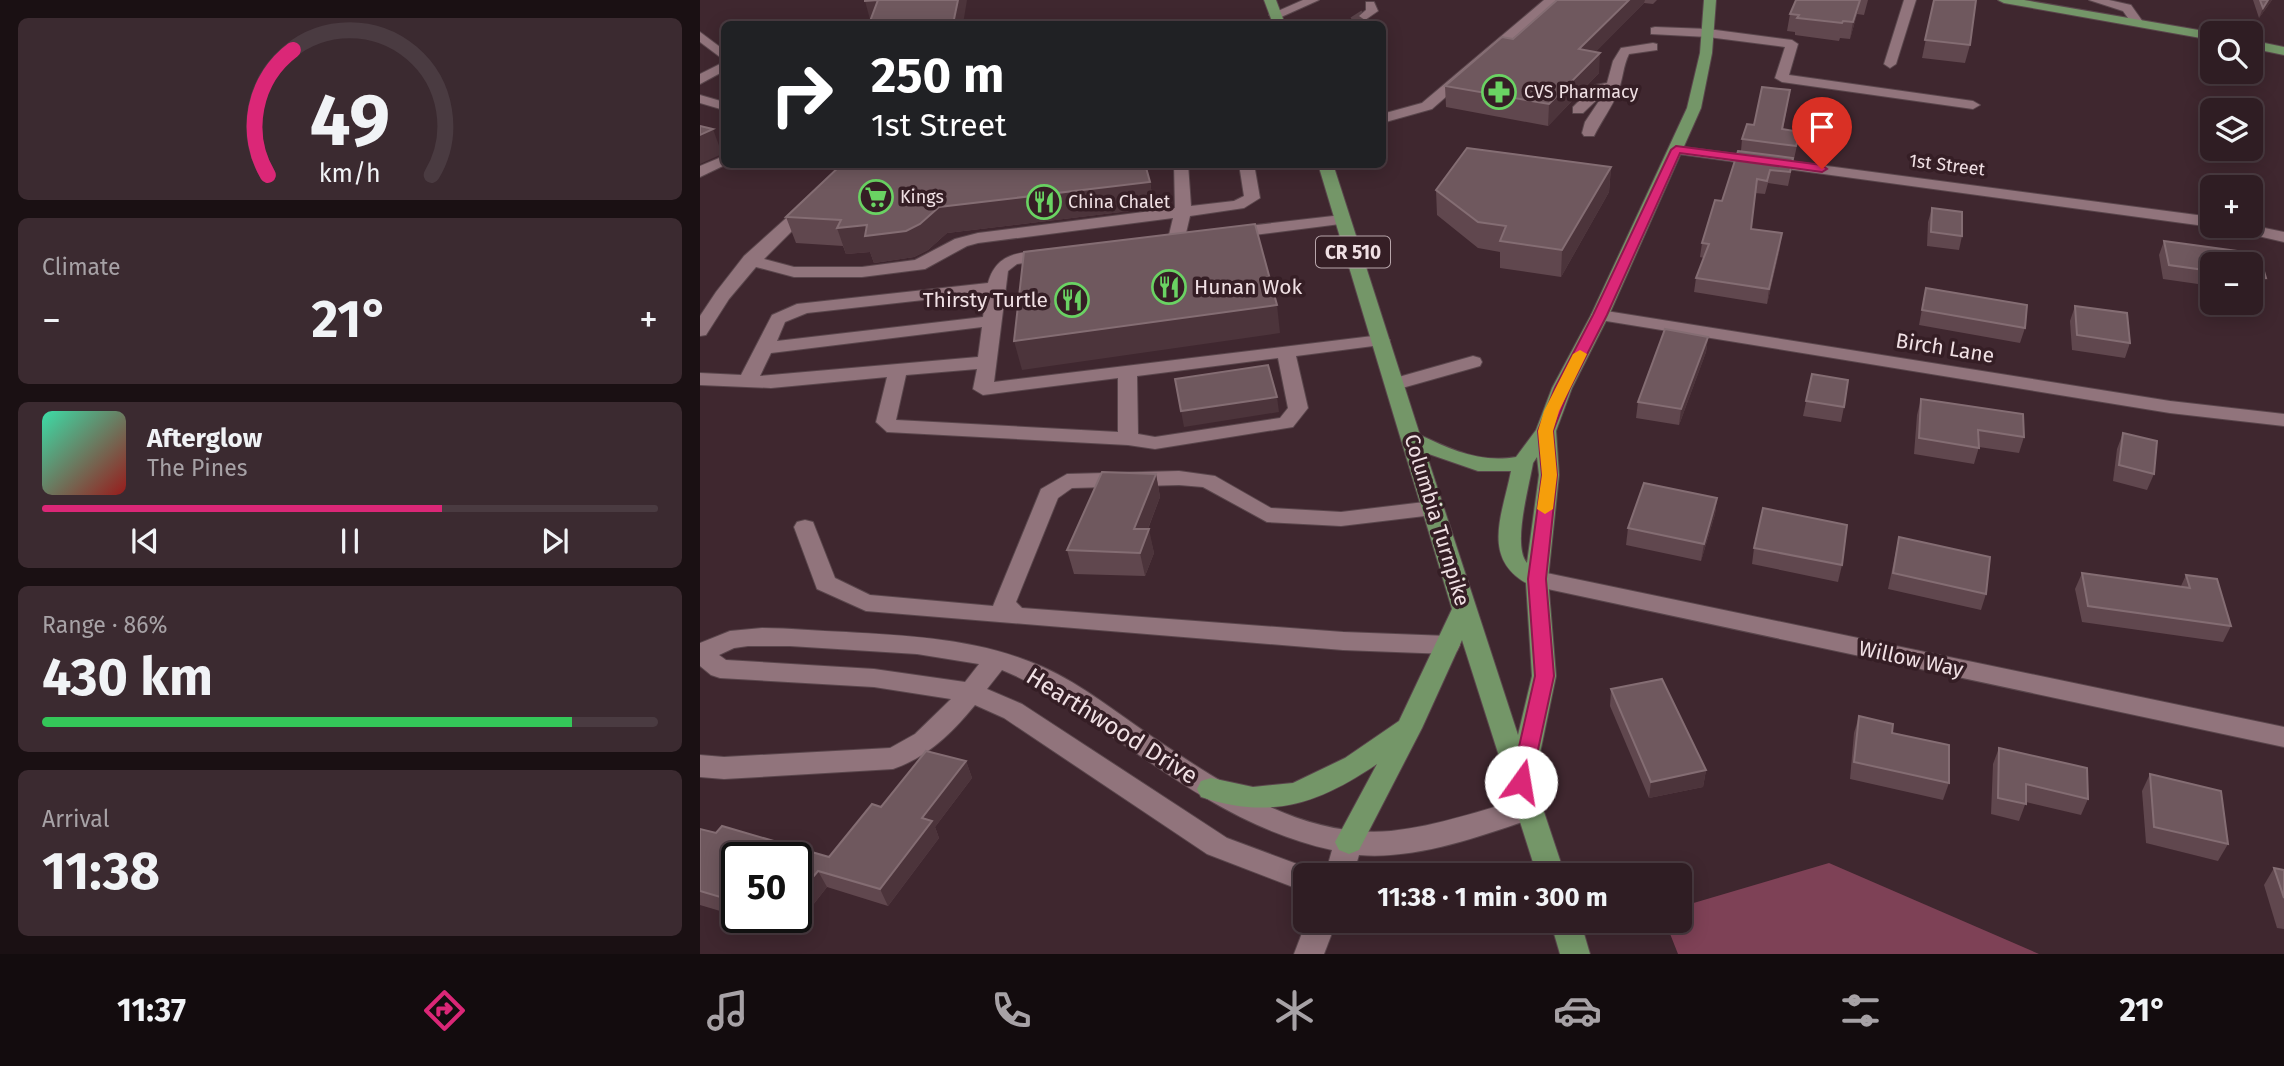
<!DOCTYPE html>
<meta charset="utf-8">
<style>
:root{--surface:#2f1d23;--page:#3b2a30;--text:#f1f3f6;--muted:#a7a2a6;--line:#4a3b41;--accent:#db2777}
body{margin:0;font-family:"Fira Sans",sans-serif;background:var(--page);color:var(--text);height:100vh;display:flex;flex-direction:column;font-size:26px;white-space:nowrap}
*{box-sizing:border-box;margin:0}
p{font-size:23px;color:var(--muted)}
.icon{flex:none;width:38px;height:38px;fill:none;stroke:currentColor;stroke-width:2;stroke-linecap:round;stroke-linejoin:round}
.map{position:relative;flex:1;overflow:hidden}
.details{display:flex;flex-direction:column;gap:18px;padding:18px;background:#1a1013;width:700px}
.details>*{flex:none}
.guide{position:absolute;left:21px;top:21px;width:665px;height:147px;border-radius:10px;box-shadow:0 4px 18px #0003,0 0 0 2px var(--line);background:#202124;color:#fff;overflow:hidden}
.fabs{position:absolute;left:1500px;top:21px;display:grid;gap:14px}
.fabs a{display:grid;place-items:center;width:63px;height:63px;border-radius:10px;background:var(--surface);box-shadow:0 4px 18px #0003,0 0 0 2px var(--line);font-size:35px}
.speed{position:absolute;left:21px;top:842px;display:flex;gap:14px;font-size:35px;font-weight:700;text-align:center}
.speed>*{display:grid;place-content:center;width:91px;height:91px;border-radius:50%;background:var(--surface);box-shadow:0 4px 18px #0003,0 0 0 2px var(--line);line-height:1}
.speed .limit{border:4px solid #111;border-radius:10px;background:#fff;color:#111}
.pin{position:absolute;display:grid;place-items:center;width:60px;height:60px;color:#fff;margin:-72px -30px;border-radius:50% 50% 50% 0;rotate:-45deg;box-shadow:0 0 7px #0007}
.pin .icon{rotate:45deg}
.me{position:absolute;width:77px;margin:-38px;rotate:13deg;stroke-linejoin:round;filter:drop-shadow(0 0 5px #0008)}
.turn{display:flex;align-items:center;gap:24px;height:147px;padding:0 35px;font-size:32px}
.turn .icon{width:91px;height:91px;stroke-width:2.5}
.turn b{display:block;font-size:49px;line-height:60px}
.big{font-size:52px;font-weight:700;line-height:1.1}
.details .tile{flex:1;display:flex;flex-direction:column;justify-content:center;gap:10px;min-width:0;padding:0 24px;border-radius:10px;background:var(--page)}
.details .dial{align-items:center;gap:0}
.dial svg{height:182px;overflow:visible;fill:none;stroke:var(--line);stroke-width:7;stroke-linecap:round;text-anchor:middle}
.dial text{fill:var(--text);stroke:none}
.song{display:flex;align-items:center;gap:21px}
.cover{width:84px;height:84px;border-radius:10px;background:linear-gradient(135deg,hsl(160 70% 55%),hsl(0 70% 35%))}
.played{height:7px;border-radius:4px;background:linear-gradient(90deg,var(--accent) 65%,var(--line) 65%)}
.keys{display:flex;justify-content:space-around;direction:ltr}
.heat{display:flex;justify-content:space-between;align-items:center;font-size:38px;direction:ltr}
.charge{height:10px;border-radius:5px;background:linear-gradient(90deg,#34c759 86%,var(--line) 0)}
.trip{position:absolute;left:593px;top:863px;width:399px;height:70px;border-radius:10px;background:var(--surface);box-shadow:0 4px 18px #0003,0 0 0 2px var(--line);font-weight:700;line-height:70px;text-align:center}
.dock{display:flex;height:112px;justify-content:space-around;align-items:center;background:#130c0e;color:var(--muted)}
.dock .icon{width:49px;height:49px}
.dock .selected{color:var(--accent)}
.dock b{font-size:32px;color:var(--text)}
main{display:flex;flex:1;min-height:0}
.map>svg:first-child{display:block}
.green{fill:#7e4156}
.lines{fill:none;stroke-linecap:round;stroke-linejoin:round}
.minor-tunnel{stroke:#5a434a;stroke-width:13;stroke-dasharray:13 7;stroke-linecap:butt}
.minor-casing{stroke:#5a464c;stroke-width:2}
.major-casing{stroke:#5a464c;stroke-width:2}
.minor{fill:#91747c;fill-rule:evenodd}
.major{fill:#749668;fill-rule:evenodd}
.wall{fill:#60474e}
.shaded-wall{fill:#4c343b}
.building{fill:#6f585e;stroke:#846d73;stroke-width:2}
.route{fill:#db2777;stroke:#8e194d;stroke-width:2}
.slow{fill:#f59e0b}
.labels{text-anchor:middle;stroke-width:7;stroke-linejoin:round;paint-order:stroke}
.far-poi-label{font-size:18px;fill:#f0e0e4;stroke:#351e25;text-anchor:start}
.far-street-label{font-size:18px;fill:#f0e0e4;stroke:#351e25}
.shield{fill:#351e25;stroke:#b8a6ab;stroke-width:2}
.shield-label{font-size:19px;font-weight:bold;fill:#f0e0e4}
.poi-label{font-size:21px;fill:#f0e0e4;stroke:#351e25;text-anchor:start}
.street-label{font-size:21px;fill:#f0e0e4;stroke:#351e25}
.near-street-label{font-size:24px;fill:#f0e0e4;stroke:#351e25}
</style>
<main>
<section class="details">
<div class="tile dial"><svg viewBox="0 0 100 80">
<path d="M14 69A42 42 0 1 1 86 69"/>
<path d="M14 69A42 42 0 0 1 25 14" stroke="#db2777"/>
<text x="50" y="56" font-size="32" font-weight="700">49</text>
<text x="50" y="72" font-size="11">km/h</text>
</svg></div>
<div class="tile"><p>Climate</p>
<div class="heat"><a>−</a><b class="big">21°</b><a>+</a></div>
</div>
<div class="tile">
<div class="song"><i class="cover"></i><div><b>Afterglow</b><p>The Pines</p></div></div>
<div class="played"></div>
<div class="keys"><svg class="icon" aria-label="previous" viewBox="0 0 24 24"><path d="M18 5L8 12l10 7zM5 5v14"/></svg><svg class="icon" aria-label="pause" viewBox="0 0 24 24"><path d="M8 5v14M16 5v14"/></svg><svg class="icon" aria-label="next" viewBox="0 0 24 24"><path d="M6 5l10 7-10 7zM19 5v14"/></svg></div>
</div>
<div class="tile"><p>Range · 86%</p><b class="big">430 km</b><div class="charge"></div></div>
<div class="tile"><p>Arrival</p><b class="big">11:38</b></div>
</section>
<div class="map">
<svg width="1584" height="954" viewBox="0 0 1584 954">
<rect width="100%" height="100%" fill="#3f272f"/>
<path class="green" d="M1129,863L1339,954H978L965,921L980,920V907Z"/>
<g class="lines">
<path class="minor-tunnel" d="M654,23L665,16"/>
<g class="minor-casing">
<g id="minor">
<path d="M603,0H619L579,18L569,15Z"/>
<path d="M844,0H857L732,109L682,123V114L722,103Z"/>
<path d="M1204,0H1216L1196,64L1190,68L1184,64Z"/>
<path d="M1389,0H1409L1431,5L1443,22L1433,25L1423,11Z"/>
<path d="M666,2H674L678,11L665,20L659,16L666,10Z"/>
<path d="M955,27L1008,29L1092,40L1098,44L1089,75L1273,101L1280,105L1273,109L1082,82L1075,78L1085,47L1008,37L951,34V28Z"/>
<path d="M0,32L24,50V60L0,42Z"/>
<path d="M953,43L957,44V50L929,54C923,66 923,79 918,92C913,105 901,122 894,136H884L882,133L885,122L905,92L883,113H873V107L895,85L907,83L913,61L921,48Z"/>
<path d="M24,62V71L0,84V74Z"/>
<path d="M0,95L24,102V110L0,103Z"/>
<path d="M976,146L1512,217V226H1516L1512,227L971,153L969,150Z"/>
<path d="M24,156L27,164L0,177V166Z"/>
<path d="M118,164H149L156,169L149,173Z"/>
<path d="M474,164H488L491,206L534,201L544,196L539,164H554L560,198L544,208L490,216L486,233L498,232L506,237L498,242H470L468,239L473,218L278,243L267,246L225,269L162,277H94L56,267L29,299L6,335L0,336V316L16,292L44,256L103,203L109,201L117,206L64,259L94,267H162L215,260L255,239L278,233L475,208Z"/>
<path d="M642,215L650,220L648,223L530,238L522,233L530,228Z"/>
<path d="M1550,225L1584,232V242L1528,229L1526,226Z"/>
<path d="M352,249L358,250L360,254L358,258L317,264L308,271L294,382L681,335L690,340L681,345L596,356L608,408L593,427L455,449L428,445L187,432L176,422L187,377L71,388L0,385V373L41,375L72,315L97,304L288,283C297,250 323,253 352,249ZM286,293L283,317L77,341L85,322L107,313ZM282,327L278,357L60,376L71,353ZM578,358L588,408L580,418L455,437L438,434L437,376ZM277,369L273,389L283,395L418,378V432L196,420L206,375Z"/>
<path d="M900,310L1470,401L1584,414V426L1470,413L894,319L891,315L894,311Z"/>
<path d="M773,356L780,358L782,362L780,366L695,390L685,384L688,380Z"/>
<path d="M479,471L515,476L571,508L641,512L733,501L741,503L744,508L741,513L733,515L641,526L567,522L503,487L479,485L372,488L358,498L316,602L322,608L643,632L748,636L757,639L760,645L757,651L748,654L643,650L166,611L117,589L94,527L97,522L105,520L113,522L135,578L170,595L293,606L341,489L367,474Z"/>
<path d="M837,571L1584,727V747L829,585L826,579L829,573Z"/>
<path d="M62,628C90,628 118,631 146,632C214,636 280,639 343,667C383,685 418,714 454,738C524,785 604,839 691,831C739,826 784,809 830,797L840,800L844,808L840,816C784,835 718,860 659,855L653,875H625L632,850C547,832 477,781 407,733C373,709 341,686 302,670L287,689L322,704L527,838L616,871L618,875H606V892L507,854L304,718L275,705C252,733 228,757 193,769L24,779L0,777V755L24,757L190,748L215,734L251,699L174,687L20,678L11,675L0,666V643L30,631ZM48,646H90L217,654L279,664L265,682L174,669L26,660L19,655L34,648Z"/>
<path d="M851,861L861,864L864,875H812L816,866Z"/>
<path d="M607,920H637L624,954H594Z"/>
</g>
</g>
<g class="major-casing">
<g id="major">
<path d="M564,0H576L585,24H573Z"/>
<path d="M1004,0H1016L1012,53L1001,108L909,315L872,388L856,431L859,475L848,579L856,676L834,782L865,875H837L762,640L722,728L659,850L649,854L639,850L635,842L677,764C618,804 571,820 501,797L497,789L501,781L511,778L553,787L593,783L645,758L699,721L752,609L618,164H633L720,435C752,450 780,463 816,457L836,430L852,388L891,315L987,108L1000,53ZM726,453L778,471H811C803,513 781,557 826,583L832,676L818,735ZM837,457L839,475L827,563C812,546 829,487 833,463Z"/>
<path d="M1298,0H1324L1516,33H1512V40L1304,3Z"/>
<path d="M1550,40L1584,47V55L1550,48Z"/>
<path d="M850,920H880L890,954H860Z"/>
</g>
</g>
<use href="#minor" class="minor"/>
<use href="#major" class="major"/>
</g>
<g class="wall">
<path d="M857,0H957L953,4L944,3L895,52L899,73L848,126L746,107L745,86L813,39Z"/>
<path d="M1096,0H1168L1164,15L1157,14L1150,39L1140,38L1139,41L1095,35V32L1087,31L1090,14Z"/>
<path d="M1234,0L1270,45L1265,63L1222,58Z"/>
<path d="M1553,0H1572L1559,18Z"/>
<path d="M1088,102L1083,129L1100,132L1088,186L1068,183L1065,194L1055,193L1051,229L1080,248L1067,304L994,292L996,278L1004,258L1000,257L1002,243L1022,201L1041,151L1042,139L1054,125Z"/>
<path d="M911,167L909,192L861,277L800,268V252L778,248L737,215L736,190Z"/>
<path d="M450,182L454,208L247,233L228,250L214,257L174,263L170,252L146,254L143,246L96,243L86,217Z"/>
<path d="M1232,208L1262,236L1259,250L1227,246L1228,222Z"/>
<path d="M1464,241L1559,254L1566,278L1560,293L1550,292V264H1512V286L1463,279L1459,255Z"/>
<path d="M1226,288L1325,328L1320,343L1219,325Z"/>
<path d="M1375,306L1430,343L1425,358L1372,350L1370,321Z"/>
<path d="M1008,337L1006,352L979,425L936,418L938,402Z"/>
<path d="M1112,374L1144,407L1141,422L1103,416Z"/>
<path d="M1221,399L1324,437L1319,453L1279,447L1274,464L1214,454L1217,415Z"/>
<path d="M1423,433L1454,474L1447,490L1413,481L1417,449Z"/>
<path d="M456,474L460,497L448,529L454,553L445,576L374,574L367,550Z"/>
<path d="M1017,498L1015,514L1001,561L926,545L928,528Z"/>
<path d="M1199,537L1286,594L1281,610L1188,589Z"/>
<path d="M1054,548L1142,565L1138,582L1052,564Z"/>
<path d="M1382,573L1481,586L1486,575L1531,626L1523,642L1382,622L1375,589Z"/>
<path d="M911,689L1006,770L1003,787L949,798L910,706Z"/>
<path d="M1159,716L1249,783L1243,800L1150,779L1154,733Z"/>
<path d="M1299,748L1388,799L1381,815L1326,802L1319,821L1291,814L1293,764Z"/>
<path d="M266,761L272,778L235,827L239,838L188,906L127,887L91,933L41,917H96L37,858V916L0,905V829L16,833L129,857L181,807Z"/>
<path d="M1450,774L1528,844L1518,861L1446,843L1442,791Z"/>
<path d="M1574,868L1584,870V929L1577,928L1564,885Z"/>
</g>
<g class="shaded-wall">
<path d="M178,0L171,23L165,1Z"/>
<path d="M258,0H267L263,24H253Z"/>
<path d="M929,0H945L944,3L878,70L879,49Z"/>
<path d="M1160,0L1157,14L1150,39L1153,22Z"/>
<path d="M1568,0H1572L1559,18L1563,8Z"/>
<path d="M900,53L899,73L848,126L849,104Z"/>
<path d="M13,129L22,154L0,164V135Z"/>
<path d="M911,167L909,192L861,277L862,250Z"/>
<path d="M450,182L454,208L247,233L228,250L214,257L174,263L170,252L146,254L137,228L239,207Z"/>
<path d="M1082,233L1080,248L1067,304L1069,289Z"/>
<path d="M577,305L580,333L322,370L314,341Z"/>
<path d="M1008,337L1006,352L979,425L981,409Z"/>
<path d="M577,397L579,412L484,427L481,411Z"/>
<path d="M456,474L460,497L439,552L434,529Z"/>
<path d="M1017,498L1015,514L1001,561L1004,544Z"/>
<path d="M449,529L454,553L445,576L440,553Z"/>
<path d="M266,761L272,778L235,827L239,838L188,906L180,889L222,818Z"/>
<path d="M1006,770L1003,787L949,798L951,782Z"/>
<path d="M118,871L127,887L91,933L82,917H96V897Z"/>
</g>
<g class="building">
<path d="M165,0H258L253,24H169L178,0L165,1Z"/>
<path d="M857,0H929L879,49L900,53L849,104L745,86L802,37L813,39Z"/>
<path d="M1096,0H1160L1153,22L1143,21L1142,23L1097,18L1099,15L1090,14Z"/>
<path d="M1234,0H1276L1270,45L1225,40Z"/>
<path d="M1560,0H1568L1563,8Z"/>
<path d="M1062,87L1090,90L1082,129L1100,132L1096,146L1042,139L1047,124L1054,125Z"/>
<path d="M0,126L13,129L0,135Z"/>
<path d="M767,148L911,167L862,250L800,241L806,226L778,222L736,190Z"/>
<path d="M1038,151L1093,158L1090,172L1070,170L1067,181L1057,179L1051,229L1082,233L1069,289L996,278L1009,244L1002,243L1015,200L1022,201Z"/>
<path d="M142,164H445L450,182L239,207L220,224L206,231L165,236L167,225L137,228L141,220L86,217Z"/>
<path d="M1232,208L1262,212V236L1231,232Z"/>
<path d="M555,224L577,305L314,341L324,252Z"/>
<path d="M1464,241L1559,254L1566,278L1550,276V264H1512V271L1469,265Z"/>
<path d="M1226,288L1327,305L1325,328L1222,310Z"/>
<path d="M1375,306L1427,313L1430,343L1377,335Z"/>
<path d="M965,329L1008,337L981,409L938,402Z"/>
<path d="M568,365L577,397L481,411L475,379Z"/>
<path d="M1112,374L1148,380L1144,407L1106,401Z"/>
<path d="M1221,399L1323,414L1324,437L1278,430L1279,448L1219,438Z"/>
<path d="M1423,433L1457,441L1454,474L1419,465Z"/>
<path d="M402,472L456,474L434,529H449L440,553L367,550Z"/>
<path d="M944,483L1017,498L1004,544L928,528Z"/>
<path d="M1063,508L1147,525L1142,565L1054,548Z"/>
<path d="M1199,537L1290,557L1286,594L1193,573Z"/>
<path d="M1382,573L1490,588L1486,575L1517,579L1531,626L1388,606Z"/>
<path d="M962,679L1006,770L951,782L911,689Z"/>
<path d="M1159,716L1193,724L1192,733L1249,745V783L1154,762Z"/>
<path d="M1299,748L1387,768L1388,799L1326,784V804L1298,798Z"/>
<path d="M226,751L266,761L222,818L232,821L180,889L118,871L96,897V858H37V902L0,891V829L16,833L22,826L129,857L172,804L181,807Z"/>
<path d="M1450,774L1521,791L1528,844L1454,827Z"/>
<path d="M1574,868L1584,870V898Z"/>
</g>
<path class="route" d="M976,146L1122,165L1127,169L1122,172L980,153L907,315L870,388L853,431L857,475L846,579L854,676L831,782L828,788L821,790L814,788L811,782L835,676L828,579L842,475L838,431L855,388L893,315L971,150Z"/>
<path class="slow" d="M880,350L887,354L859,411L853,431L857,475L853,509L845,514L837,509L842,475L838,431L844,411L873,354Z"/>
<defs>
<g id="pharmacy-ring" transform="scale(1.75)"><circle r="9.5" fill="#351e25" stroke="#6ad363" stroke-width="1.5"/><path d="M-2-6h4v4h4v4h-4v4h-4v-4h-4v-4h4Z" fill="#6ad363"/></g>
<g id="supermarket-ring" transform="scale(1.75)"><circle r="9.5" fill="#351e25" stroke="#6ad363" stroke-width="1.5"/><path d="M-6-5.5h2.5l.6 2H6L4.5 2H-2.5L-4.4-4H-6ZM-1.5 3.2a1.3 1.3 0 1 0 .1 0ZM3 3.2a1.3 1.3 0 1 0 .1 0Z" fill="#6ad363"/></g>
<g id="restaurant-ring" transform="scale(1.75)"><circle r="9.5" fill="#351e25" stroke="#6ad363" stroke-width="1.5"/><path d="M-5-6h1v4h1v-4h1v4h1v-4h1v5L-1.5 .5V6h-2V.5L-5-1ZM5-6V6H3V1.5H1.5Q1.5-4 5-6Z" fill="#6ad363"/></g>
</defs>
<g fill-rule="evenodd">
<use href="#pharmacy-ring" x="799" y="92"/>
<use href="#supermarket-ring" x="176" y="197"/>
<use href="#restaurant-ring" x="344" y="202"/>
<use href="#restaurant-ring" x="469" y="287"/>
<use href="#restaurant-ring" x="372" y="300"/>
</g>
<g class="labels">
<g class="far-poi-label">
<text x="824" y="98">CVS Pharmacy</text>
<text x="200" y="203">Kings</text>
<text x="368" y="208">China Chalet</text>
</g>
<g class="far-street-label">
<text transform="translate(1247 165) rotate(7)" y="6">1st Street</text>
</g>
<rect class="shield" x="616" y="236.5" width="74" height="31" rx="5"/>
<g class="shield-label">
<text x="653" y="259">CR 510</text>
</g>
<g class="poi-label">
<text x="494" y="294">Hunan Wok</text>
<text x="348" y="307" text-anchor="end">Thirsty Turtle</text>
</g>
<g class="street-label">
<text transform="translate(1245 348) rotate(9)" y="7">Birch Lane</text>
<text transform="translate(737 520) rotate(73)" y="7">Columbia Turnpike</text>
<text transform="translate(1211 659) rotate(12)" y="7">Willow Way</text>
</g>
<g class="near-street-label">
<text transform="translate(412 726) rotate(32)" y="8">Hearthwood Drive</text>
</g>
</g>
</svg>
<div class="fabs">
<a><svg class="icon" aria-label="search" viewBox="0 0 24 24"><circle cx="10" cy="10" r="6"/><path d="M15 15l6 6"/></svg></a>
<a><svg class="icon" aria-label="layers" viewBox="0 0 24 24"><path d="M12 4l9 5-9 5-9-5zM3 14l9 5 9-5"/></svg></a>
<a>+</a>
<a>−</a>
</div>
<div class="speed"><div class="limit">50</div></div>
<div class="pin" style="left:1122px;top:169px;background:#d93025"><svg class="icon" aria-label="arrive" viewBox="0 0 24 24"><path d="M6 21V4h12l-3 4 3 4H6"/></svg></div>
<svg class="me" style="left:821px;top:782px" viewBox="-20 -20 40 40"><circle r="19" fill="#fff"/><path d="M0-13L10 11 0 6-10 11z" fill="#db2777"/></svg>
<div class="trip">11:38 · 1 min · 300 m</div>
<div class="guide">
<div class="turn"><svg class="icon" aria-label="right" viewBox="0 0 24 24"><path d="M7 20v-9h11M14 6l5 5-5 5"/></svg><div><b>250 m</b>1st Street</div></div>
</div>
</div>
</main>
<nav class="dock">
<b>11:37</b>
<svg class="icon selected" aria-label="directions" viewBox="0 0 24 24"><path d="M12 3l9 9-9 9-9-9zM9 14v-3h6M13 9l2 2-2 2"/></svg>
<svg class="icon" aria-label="music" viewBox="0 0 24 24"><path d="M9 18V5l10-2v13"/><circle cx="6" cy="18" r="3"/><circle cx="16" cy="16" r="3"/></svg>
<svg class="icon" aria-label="phone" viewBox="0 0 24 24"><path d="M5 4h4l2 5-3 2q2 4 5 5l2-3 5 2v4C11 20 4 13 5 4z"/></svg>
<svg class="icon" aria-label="climate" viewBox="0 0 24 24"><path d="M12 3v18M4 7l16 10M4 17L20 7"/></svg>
<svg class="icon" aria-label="car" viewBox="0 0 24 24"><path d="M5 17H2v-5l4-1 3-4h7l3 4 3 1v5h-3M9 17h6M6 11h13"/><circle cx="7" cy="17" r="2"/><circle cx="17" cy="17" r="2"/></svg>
<svg class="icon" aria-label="filters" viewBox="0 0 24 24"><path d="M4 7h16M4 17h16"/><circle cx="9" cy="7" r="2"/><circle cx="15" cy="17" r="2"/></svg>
<b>21°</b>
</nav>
